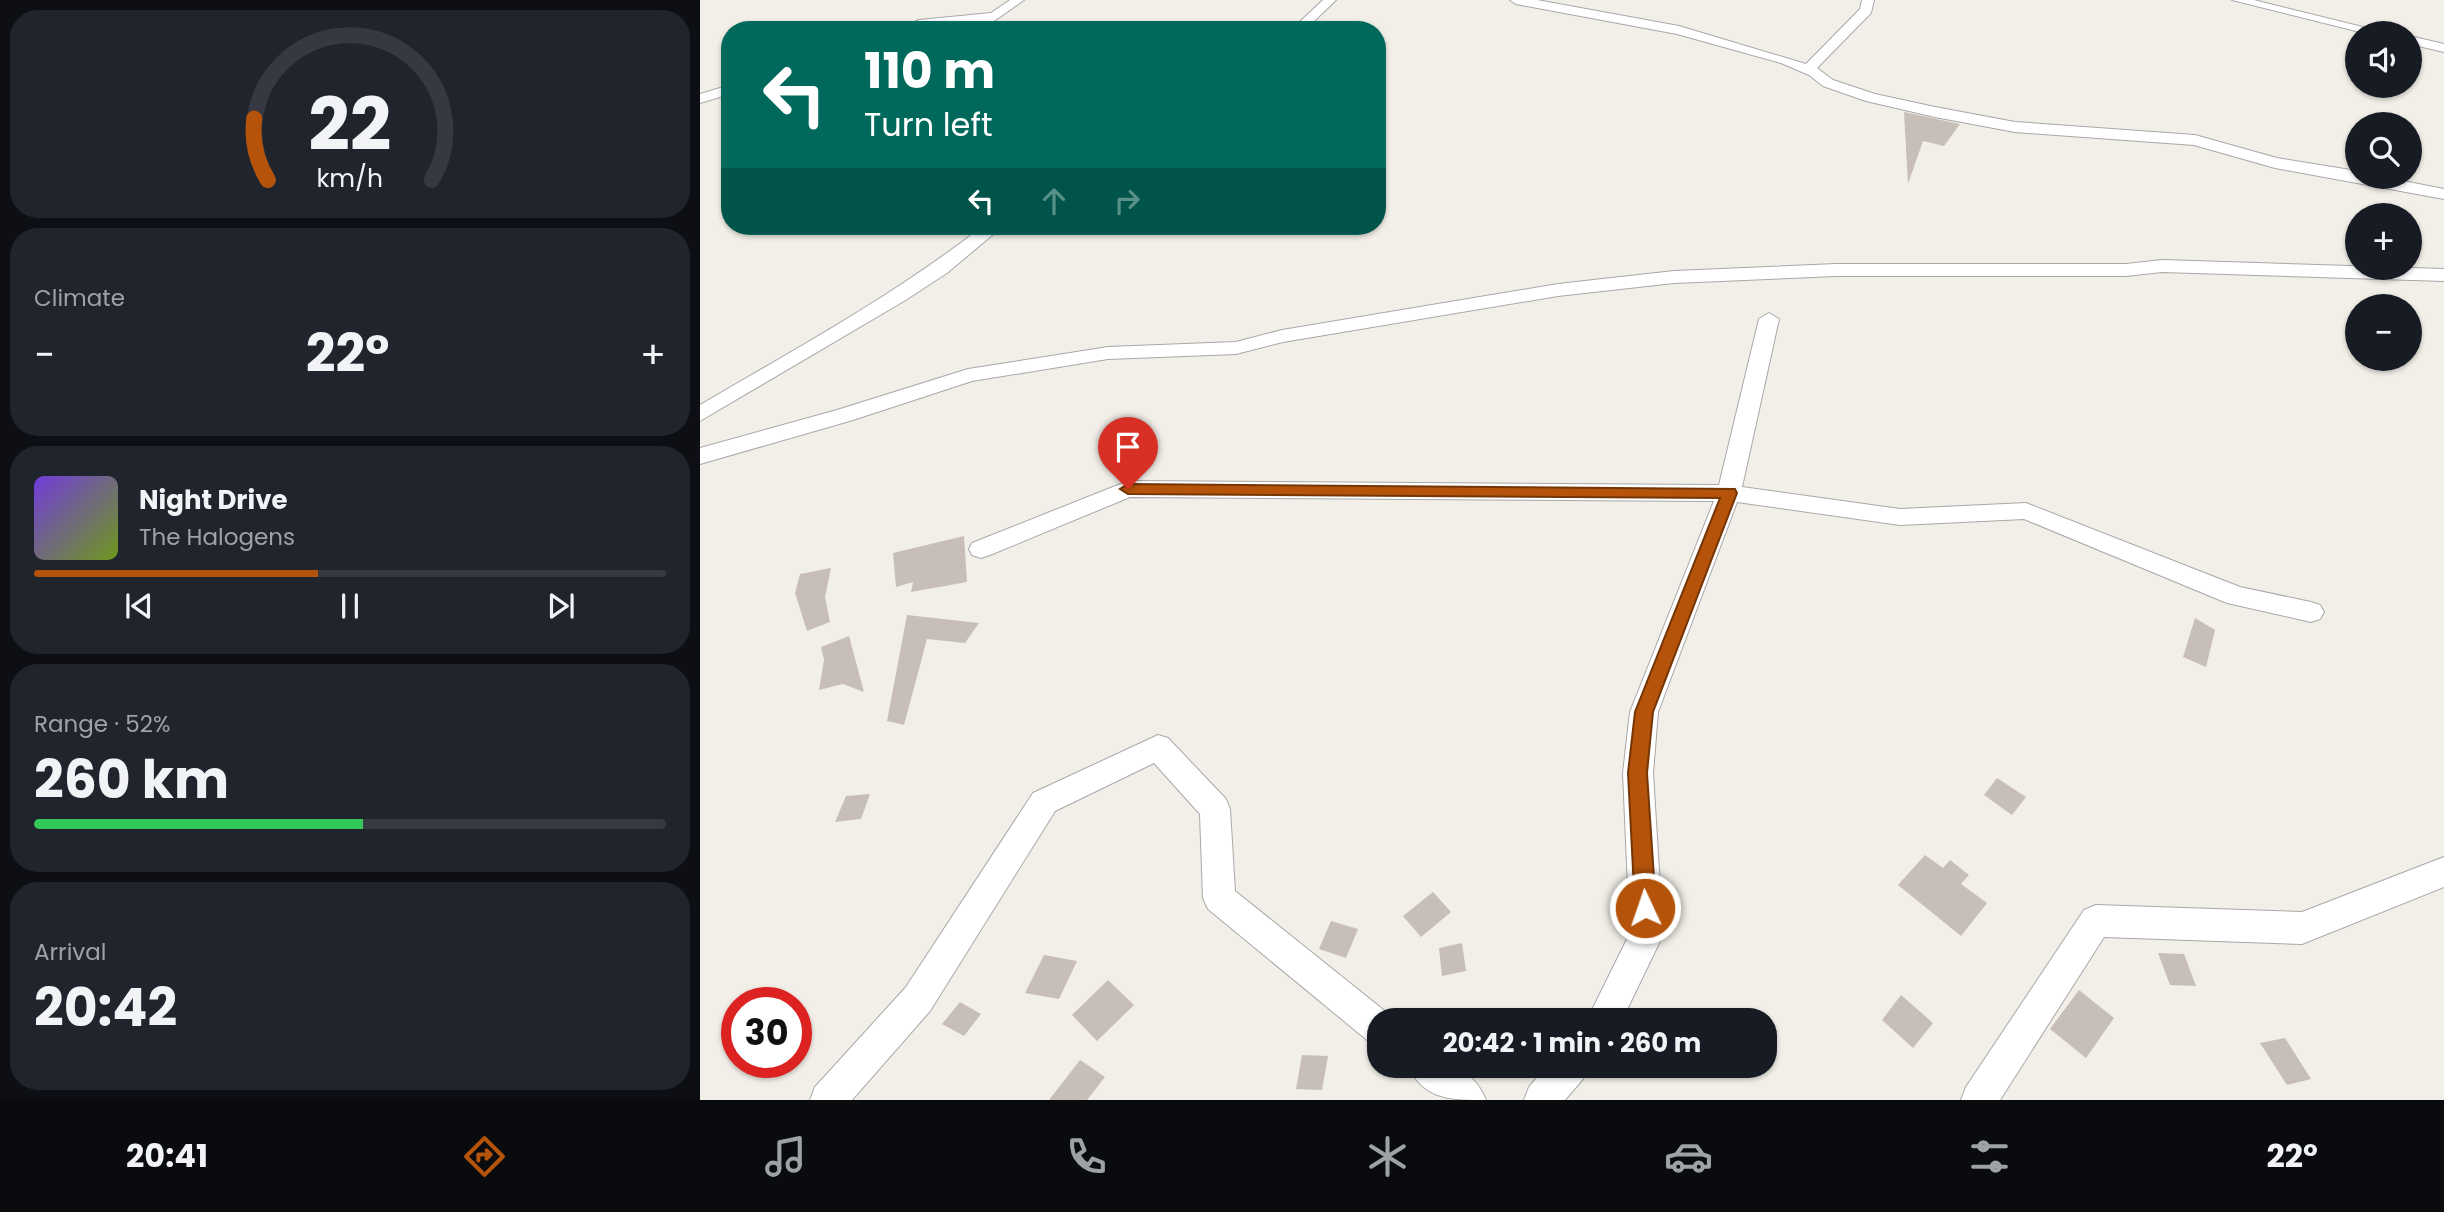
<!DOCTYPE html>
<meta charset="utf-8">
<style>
:root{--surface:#171b24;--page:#20242c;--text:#f1f3f6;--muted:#9ea1a6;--line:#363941;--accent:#b45309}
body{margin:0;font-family:Poppins,sans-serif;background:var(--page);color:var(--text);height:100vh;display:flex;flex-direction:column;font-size:26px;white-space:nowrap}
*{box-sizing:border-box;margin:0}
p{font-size:23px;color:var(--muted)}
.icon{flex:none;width:38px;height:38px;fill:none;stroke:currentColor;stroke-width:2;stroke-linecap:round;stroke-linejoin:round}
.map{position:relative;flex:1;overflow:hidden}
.drawer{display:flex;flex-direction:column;gap:10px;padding:10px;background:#0d0f14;width:700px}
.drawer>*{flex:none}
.top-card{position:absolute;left:21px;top:21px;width:665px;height:214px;border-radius:28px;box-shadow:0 2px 5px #0004;background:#00695c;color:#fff;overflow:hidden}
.tools{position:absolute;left:1645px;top:21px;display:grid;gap:14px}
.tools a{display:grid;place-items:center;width:77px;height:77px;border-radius:50%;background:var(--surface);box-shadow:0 2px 5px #0004;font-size:35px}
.speed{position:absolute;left:21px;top:987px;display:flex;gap:14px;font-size:35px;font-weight:700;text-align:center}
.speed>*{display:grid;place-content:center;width:91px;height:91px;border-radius:50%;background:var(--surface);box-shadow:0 2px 5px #0004;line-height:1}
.speed .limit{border:10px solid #d22;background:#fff;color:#111}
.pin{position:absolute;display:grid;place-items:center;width:60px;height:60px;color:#fff;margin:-72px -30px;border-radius:50% 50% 50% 0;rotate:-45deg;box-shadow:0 0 7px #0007}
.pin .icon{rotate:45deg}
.me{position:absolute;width:77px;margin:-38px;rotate:357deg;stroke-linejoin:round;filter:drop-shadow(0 0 5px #0008)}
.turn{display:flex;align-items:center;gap:24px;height:147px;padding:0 28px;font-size:32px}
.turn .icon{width:91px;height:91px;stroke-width:2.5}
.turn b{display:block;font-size:49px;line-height:60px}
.lanes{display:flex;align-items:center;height:66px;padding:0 28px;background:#0003;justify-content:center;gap:35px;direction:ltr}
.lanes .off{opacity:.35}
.big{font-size:52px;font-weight:700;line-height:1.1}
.drawer .card{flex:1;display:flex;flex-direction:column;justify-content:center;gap:10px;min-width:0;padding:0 24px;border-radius:28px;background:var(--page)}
.drawer .dial{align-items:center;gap:0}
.dial svg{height:182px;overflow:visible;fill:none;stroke:var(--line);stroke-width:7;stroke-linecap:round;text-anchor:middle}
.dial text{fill:var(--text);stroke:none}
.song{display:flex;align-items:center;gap:21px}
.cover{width:84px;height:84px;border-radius:10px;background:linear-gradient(135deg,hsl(260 70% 55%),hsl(80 70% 35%))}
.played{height:7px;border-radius:4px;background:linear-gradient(90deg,var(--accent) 45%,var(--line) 45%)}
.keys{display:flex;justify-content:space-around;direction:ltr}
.heat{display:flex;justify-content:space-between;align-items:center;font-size:38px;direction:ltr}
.charge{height:10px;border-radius:5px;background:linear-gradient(90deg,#34c759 52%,var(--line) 0)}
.trip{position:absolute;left:667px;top:1008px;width:410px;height:70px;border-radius:28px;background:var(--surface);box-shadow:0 2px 5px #0004;font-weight:700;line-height:70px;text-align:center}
.dock{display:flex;height:112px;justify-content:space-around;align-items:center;background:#090b0e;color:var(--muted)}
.dock .icon{width:49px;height:49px}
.dock .active{color:var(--accent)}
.dock b{font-size:32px;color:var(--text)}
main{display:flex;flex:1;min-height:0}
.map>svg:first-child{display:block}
.building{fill:#c7beb7}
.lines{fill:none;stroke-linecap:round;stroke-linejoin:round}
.street-casing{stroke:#a8a8a8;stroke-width:2}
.street{fill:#fff;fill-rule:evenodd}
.route{fill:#b45309;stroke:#753606;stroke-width:2}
</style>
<main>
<section class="drawer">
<div class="card dial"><svg viewBox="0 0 100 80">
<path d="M14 69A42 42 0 1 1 86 69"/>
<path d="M14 69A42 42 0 0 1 8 42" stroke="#b45309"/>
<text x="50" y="56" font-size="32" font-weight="700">22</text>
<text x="50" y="72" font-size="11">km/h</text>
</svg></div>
<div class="card"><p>Climate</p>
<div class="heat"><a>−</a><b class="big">22°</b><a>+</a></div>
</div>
<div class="card">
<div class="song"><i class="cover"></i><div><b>Night Drive</b><p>The Halogens</p></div></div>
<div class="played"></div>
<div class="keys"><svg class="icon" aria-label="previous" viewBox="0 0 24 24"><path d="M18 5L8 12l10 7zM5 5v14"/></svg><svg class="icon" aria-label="pause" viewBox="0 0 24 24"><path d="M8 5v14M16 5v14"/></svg><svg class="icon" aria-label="next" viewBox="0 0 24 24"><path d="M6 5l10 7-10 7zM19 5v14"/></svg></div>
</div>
<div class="card"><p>Range · 52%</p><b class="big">260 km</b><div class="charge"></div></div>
<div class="card"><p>Arrival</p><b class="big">20:42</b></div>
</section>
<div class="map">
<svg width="1744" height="1100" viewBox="0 0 1744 1100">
<rect width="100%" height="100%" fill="#f2efe8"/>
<g class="building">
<path d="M1204,112L1260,124L1244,146L1223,141L1208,184Z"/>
<path d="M264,536L267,582L211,592L213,582L196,587L193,553Z"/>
<path d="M131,568L125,597L130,622L107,631L95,593L100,574Z"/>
<path d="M207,615L279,623L265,643L227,639L204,725L187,721Z"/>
<path d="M1495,618L1515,630L1506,667L1483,657Z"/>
<path d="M149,636L164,692L143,684L119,690L124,660L121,647Z"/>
<path d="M1297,778L1326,797L1312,815L1284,795Z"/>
<path d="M170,794L161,819L135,822L146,796Z"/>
<path d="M1225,855L1243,868L1250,860L1269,875L1261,884L1287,903L1261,936L1198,885Z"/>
<path d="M733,892L751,912L721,937L703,916Z"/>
<path d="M631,921L658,929L646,958L619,949Z"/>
<path d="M762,943L766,971L742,976L739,948Z"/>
<path d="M1458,953L1484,954L1496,986L1470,985Z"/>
<path d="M344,955L377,961L359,999L325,993Z"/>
<path d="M408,980L434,1005L397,1041L372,1015Z"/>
<path d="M1379,990L1414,1018L1386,1058L1350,1029Z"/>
<path d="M1201,995L1233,1023L1213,1048L1182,1020Z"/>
<path d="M260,1002L281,1014L264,1036L242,1024Z"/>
<path d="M1585,1038L1611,1079L1587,1085L1560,1043Z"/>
<path d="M602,1055L628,1056L622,1090L596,1089Z"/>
<path d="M380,1060L405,1077L387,1100H349Z"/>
</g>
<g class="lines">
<g class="street-casing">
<g id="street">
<path d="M310,0H324L294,21L197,30L219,20L291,13Z"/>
<path d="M623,0H636L605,30H591Z"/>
<path d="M810,0H837L979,26L1106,64L1160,9L1162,0H1174L1171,13L1117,68L1133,80L1175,94L1235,107L1315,122L1495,135L1577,158L1657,171V177H1683L1744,189V199L1575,168L1494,145L1315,132L1235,117L1166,101L1123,86L1109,75L1081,63L977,34L816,4Z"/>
<path d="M1532,0H1554L1687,33H1664Z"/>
<path d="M1710,36L1744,44V52L1710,44Z"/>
<path d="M30,85V94L0,103V94Z"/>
<path d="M283,226H303L247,273L204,301L0,421V405C97,348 195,295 283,226Z"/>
<path d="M1462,260L1744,269V281L1462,272L1426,276H1136L974,283L858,296L583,342L536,354L408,359L272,381L153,420L0,464V448L137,410L268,369L408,347L536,342L582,330L858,284L974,271L1136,264H1426Z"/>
<path d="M1069,313L1079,319L1042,487L1200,509L1326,503L1540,587L1611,602L1620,605L1624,612L1620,619L1611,622L1527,603L1324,519L1200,525L1037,502L958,712L953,773L963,935L922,1020H887L930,933L923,773L930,712L1014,501L430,497L290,555L281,558L272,555L269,549L272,543L428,481L1019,485L1059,319Z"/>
<path d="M458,735L468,738L526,799L530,809L535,891L691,1016L693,1020H679V1045L667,1040L508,909L503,898L500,814L454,763L355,811L230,1011L152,1100H110L115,1087L206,987L333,793Z"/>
<path d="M1744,857V887L1602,944L1404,937L1300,1100H1261L1266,1087L1384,910L1396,905L1602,912Z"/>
<path d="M708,1066C742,1065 771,1063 786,1100C751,1100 724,1100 708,1066Z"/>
<path d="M847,1066H888L883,1079L865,1100H824L829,1087Z"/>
</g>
</g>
<use href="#street" class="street"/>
</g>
<path class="route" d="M428,484L1035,489L1037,493L953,712L947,773L956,908L953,915L945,918L938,915L935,908L928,773L935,712L1020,498L428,494L420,489Z"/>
</svg>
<div class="tools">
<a><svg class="icon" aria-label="sound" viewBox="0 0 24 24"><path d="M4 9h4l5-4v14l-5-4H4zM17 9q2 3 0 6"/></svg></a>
<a><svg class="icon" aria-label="search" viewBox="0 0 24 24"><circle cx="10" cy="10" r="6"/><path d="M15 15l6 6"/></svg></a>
<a>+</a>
<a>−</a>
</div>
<div class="speed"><div class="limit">30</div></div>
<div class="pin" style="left:428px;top:489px;background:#d93025"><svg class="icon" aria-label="arrive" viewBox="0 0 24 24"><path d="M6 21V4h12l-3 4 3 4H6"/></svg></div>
<svg class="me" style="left:945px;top:908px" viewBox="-20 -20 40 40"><circle r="17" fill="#b45309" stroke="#fff" stroke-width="3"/><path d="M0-11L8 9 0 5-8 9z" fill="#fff"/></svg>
<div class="trip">20:42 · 1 min · 260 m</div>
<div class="top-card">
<div class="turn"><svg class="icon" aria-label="left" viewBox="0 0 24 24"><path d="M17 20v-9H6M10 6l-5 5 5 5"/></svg><div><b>110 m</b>Turn left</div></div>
<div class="lanes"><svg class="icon" aria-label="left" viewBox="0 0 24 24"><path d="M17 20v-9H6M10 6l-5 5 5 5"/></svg><svg class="icon off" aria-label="ahead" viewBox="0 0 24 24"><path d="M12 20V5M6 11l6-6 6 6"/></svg><svg class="icon off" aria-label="right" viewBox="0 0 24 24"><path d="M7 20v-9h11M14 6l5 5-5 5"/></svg></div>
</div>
</div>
</main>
<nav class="dock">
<b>20:41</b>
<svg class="icon active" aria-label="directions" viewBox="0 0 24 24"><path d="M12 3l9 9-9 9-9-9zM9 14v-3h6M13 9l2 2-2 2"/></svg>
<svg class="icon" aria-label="music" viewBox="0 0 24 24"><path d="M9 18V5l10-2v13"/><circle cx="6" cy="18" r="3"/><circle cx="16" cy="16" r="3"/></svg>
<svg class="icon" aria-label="phone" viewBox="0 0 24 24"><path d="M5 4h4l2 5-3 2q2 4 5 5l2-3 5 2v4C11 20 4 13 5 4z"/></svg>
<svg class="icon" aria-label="climate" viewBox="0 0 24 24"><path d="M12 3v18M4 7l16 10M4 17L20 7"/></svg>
<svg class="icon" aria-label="car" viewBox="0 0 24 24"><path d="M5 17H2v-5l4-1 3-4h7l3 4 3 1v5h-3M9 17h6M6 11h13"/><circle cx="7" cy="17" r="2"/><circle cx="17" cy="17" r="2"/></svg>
<svg class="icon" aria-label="filters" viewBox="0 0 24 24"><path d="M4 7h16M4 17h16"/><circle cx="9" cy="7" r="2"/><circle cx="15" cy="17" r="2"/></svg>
<b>22°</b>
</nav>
